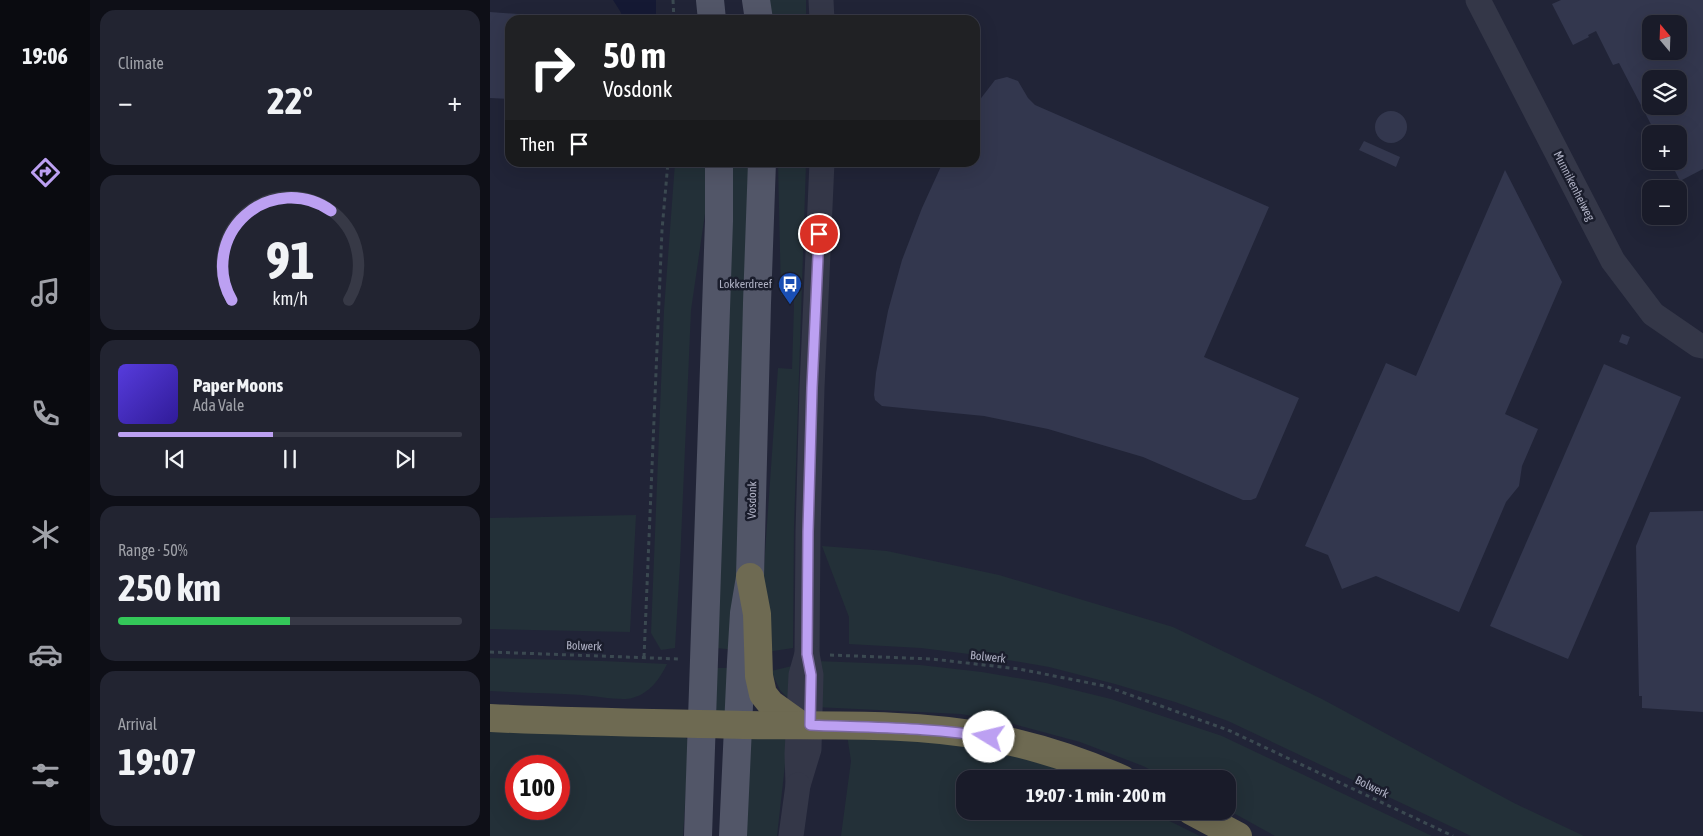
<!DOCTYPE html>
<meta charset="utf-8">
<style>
:root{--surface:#191b29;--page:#222431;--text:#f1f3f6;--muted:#9fa1a8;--line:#373946;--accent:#bca0f2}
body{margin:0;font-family:"Asap Condensed",sans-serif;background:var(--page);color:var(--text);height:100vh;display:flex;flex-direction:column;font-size:19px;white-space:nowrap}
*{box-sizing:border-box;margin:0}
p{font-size:16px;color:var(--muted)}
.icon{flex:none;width:28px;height:28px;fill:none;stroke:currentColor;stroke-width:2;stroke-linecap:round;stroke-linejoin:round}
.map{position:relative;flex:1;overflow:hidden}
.details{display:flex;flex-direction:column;gap:10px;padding:10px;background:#0e0f17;width:400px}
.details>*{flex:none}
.top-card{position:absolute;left:15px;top:15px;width:475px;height:152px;border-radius:15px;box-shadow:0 5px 20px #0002,0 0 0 1px var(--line);background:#202124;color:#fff;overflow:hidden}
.needle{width:32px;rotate:341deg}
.tools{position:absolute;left:1152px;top:15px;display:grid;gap:10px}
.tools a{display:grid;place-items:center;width:45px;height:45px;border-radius:10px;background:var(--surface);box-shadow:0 5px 20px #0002,0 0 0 1px var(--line);font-size:25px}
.speed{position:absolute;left:15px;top:755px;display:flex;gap:10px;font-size:25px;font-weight:700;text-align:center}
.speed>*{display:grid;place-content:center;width:65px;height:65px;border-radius:50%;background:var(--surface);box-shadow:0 5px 20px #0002,0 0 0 1px var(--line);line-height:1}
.speed .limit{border:8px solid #d22;background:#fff;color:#111}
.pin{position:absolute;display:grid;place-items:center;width:42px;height:42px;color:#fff;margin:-21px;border:2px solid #fff;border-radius:50%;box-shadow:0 1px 5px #0007}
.me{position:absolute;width:55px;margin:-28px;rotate:279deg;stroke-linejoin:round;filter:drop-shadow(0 0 4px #0008)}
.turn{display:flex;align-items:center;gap:18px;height:105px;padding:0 15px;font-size:22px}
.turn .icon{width:65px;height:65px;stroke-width:2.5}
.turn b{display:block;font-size:35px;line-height:42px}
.then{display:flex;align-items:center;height:48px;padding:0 15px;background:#0003;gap:10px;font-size:19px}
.big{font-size:38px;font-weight:700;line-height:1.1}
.details .tile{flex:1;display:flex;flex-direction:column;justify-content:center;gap:8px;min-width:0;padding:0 18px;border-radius:15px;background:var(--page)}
.details .dial{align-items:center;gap:0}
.dial svg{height:130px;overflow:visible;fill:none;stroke:var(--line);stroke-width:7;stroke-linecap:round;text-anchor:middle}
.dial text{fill:var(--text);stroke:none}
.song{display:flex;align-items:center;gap:15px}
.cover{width:60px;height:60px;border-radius:8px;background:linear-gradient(135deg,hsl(250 70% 55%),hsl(250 70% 35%))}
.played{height:5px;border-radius:2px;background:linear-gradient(90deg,var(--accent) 45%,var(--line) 45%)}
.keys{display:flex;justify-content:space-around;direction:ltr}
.heat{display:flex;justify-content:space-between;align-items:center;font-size:28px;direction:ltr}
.charge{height:8px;border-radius:4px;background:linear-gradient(90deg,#34c759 50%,var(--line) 0)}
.trip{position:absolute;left:466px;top:770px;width:280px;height:50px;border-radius:15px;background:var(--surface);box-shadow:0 5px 20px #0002,0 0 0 1px var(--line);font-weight:700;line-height:50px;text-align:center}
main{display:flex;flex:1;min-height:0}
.tabs{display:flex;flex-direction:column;width:90px;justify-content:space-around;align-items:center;background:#0a0b10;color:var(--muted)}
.tabs .icon{width:35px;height:35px}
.tabs .on{color:var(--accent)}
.tabs b{font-size:22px;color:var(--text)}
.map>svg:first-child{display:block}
.green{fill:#233038;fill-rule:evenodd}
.water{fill:#151934}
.building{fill:#33374e;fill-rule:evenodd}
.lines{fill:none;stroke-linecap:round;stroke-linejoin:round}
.path{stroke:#3b4951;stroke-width:3;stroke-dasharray:4 4;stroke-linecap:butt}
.minor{stroke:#343748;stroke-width:25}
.major{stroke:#525668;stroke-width:28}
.highway{stroke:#6e6a52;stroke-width:28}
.route-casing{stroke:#7a689d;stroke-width:12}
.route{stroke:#bca0f2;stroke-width:9}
.labels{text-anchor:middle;stroke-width:5;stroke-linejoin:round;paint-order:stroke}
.street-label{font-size:12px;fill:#afb1c4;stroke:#1a1d2c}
.poi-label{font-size:12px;fill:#afb1c4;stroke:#1a1d2c;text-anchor:end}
</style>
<main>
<nav class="tabs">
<b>19:06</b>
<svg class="icon on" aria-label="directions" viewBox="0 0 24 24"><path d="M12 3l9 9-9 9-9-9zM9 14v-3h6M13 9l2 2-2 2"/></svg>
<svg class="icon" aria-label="music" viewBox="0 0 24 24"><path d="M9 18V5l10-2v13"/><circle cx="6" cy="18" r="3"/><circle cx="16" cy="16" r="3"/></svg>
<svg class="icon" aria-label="phone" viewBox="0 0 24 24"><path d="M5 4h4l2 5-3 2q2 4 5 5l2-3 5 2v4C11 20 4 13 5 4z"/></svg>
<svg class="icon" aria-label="climate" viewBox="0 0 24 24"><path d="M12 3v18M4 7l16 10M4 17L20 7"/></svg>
<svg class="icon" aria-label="car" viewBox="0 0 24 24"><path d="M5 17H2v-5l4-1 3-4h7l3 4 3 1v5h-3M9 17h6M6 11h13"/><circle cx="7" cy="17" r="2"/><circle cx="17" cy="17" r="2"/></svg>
<svg class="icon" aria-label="filters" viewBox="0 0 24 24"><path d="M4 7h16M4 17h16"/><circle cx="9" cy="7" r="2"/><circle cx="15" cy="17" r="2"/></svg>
</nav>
<section class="details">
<div class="tile"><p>Climate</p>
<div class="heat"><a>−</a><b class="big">22°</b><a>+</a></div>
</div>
<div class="tile dial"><svg viewBox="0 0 100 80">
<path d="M14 69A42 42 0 1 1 86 69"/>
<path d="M14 69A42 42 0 0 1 75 14" stroke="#bca0f2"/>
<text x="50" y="56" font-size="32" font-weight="700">91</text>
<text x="50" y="72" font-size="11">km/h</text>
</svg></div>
<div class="tile">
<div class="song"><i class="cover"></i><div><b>Paper Moons</b><p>Ada Vale</p></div></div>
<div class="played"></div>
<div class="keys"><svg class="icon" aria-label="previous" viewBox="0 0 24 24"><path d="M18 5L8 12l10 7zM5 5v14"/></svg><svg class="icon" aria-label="pause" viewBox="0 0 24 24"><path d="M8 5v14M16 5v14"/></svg><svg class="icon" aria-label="next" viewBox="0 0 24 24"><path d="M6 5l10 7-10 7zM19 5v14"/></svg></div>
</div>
<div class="tile"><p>Range · 50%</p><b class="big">250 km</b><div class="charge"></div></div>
<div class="tile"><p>Arrival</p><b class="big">19:07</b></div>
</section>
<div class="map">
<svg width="1213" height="836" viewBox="0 0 1213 836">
<rect width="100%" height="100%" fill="#212437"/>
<g class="green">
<path d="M279,0H316V20H282Z"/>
<path d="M185,163H217L216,207L201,310L190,563L185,648L171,650L161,633L174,310Z"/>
<path d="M241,163H261L246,650L226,648Z"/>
<path d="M288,163H316L304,526L303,648L277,652L273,581L288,368L302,369L304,305V296L291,295Z"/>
<path d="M146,515L140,632L0,629V518Z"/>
<path d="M332,546L397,551L509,575L683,627L832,699L1024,803L1094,836H981L738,721L685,702L625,684L559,667L495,656L431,648L359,644V617Z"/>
<path d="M0,658L113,661L177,664C170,679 159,694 142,698C132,701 105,696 92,695C62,693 31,693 0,691Z"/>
<path d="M326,661L430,665L492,672L556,683L621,699L732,736L942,836H785L738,810V779H679L653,766L590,742L520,723L471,714L325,707Z"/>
<path d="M302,666V702L290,690L281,671Z"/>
<path d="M225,668H246L244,716L224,717Z"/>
<path d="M92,728L193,735L199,741L193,836H0V732ZM26,766H69V809H26Z"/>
<path d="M253,733L298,738L287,836H250Z"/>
<path d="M357,735L461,741L561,765L590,779H475V811H659L710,836H351L361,761Z"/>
</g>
<path class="water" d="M123,0H166V20H134L130,11Z"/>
<g class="building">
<path d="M1071,0H1213V169L1190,181L1180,161H1189V134H1166L1129,63L1123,65L1106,31L1098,35L1099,37L1083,45L1062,4ZM1161,24H1189V51H1161ZM1161,79H1189V106H1161Z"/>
<path d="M0,12L92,19V20H20V99L0,98Z"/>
<path d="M517,77L528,81L538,98L545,105L779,207L714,357L809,398L766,498L761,500H753L653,457L558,429L494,416L392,406L385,400L384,395L386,373L398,311L412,260L432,208L453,162H485V106L505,80Z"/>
<circle cx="901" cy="127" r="16"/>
<path d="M874,141L910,157L906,167L869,150Z"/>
<path d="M1015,170L1072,282L1015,414L1048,429L1032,466L1029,486L1016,502L969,612L886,576L852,589L838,555L815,546L896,363L926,376Z"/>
<path d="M1132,334L1140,337L1137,345L1129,342Z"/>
<path d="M1114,364L1191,397L1078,659L1000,626Z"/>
<path d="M1213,511V712L1152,708V696H1149L1146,546L1160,512Z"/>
</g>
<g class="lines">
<g class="path">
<path d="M183,0L184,20"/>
<path d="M0,652L190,659"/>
<path d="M340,655L442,659L529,669L615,686L738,730L963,836"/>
<path d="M154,657L172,230L178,162"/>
</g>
<g class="minor">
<path d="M331,0L332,20"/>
<path d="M988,0L1123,261L1163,314L1208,345L1213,346"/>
<path d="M317,654L318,532L322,388L332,162"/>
<path d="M317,654L321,675L319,749L308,785L307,754L311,675Z"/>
<path d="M301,836L308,785"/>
</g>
<g class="major">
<path d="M220,0L222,20"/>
<path d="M266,0L269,20"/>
<path d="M208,836L229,221V162"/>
<path d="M243,836L251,662L254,613L260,577L267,303L272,162"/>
</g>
<g class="highway">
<path d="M260,577L267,614L269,676L273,694L281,704L309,724"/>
<path d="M0,718C84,722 169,723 253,725C334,726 419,722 499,737C545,746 589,760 632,779"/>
<path d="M701,811L748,836"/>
</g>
</g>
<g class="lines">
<g class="route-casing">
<path id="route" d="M329,234L322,388L318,532L317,654L321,675L320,725C380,728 439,727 499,737"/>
</g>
<use href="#route" class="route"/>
</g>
<defs>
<g id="bus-pin" transform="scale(1.25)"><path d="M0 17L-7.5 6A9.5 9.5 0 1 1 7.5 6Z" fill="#1a4fb4" stroke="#1a1d2c"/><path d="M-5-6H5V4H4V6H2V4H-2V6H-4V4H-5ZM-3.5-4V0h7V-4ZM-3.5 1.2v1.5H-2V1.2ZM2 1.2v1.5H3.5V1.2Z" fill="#fff"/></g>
</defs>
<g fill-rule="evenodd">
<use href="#bus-pin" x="300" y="284"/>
</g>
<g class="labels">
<g class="street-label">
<text transform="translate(1084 186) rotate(63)" y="4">Munnikenheiweg</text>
<text transform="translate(262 500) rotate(-89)" y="4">Vosdonk</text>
<text transform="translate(94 646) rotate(2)" y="4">Bolwerk</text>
<text transform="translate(498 657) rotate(6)" y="4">Bolwerk</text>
<text transform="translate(882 787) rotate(26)" y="4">Bolwerk</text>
</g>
<g class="poi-label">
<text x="282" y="288">Lokkerdreef</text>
</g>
</g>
</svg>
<div class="tools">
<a><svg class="needle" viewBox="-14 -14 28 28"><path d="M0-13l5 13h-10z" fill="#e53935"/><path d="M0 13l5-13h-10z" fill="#9fa1a8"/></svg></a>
<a><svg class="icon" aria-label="layers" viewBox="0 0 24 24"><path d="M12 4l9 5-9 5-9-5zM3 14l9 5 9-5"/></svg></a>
<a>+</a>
<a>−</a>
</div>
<div class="speed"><div class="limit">100</div></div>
<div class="pin" style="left:329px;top:234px;background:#d93025"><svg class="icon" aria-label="arrive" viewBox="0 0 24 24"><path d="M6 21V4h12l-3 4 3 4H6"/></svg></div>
<svg class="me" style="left:499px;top:737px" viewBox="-20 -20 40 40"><circle r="19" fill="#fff"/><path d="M0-13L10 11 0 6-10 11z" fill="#bca0f2"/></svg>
<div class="trip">19:07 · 1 min · 200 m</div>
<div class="top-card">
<div class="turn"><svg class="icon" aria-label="right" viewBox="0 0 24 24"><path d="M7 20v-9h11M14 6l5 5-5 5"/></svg><div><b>50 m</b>Vosdonk</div></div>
<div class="then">Then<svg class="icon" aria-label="arrive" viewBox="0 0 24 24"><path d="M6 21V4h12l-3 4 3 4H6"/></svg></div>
</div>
</div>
</main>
